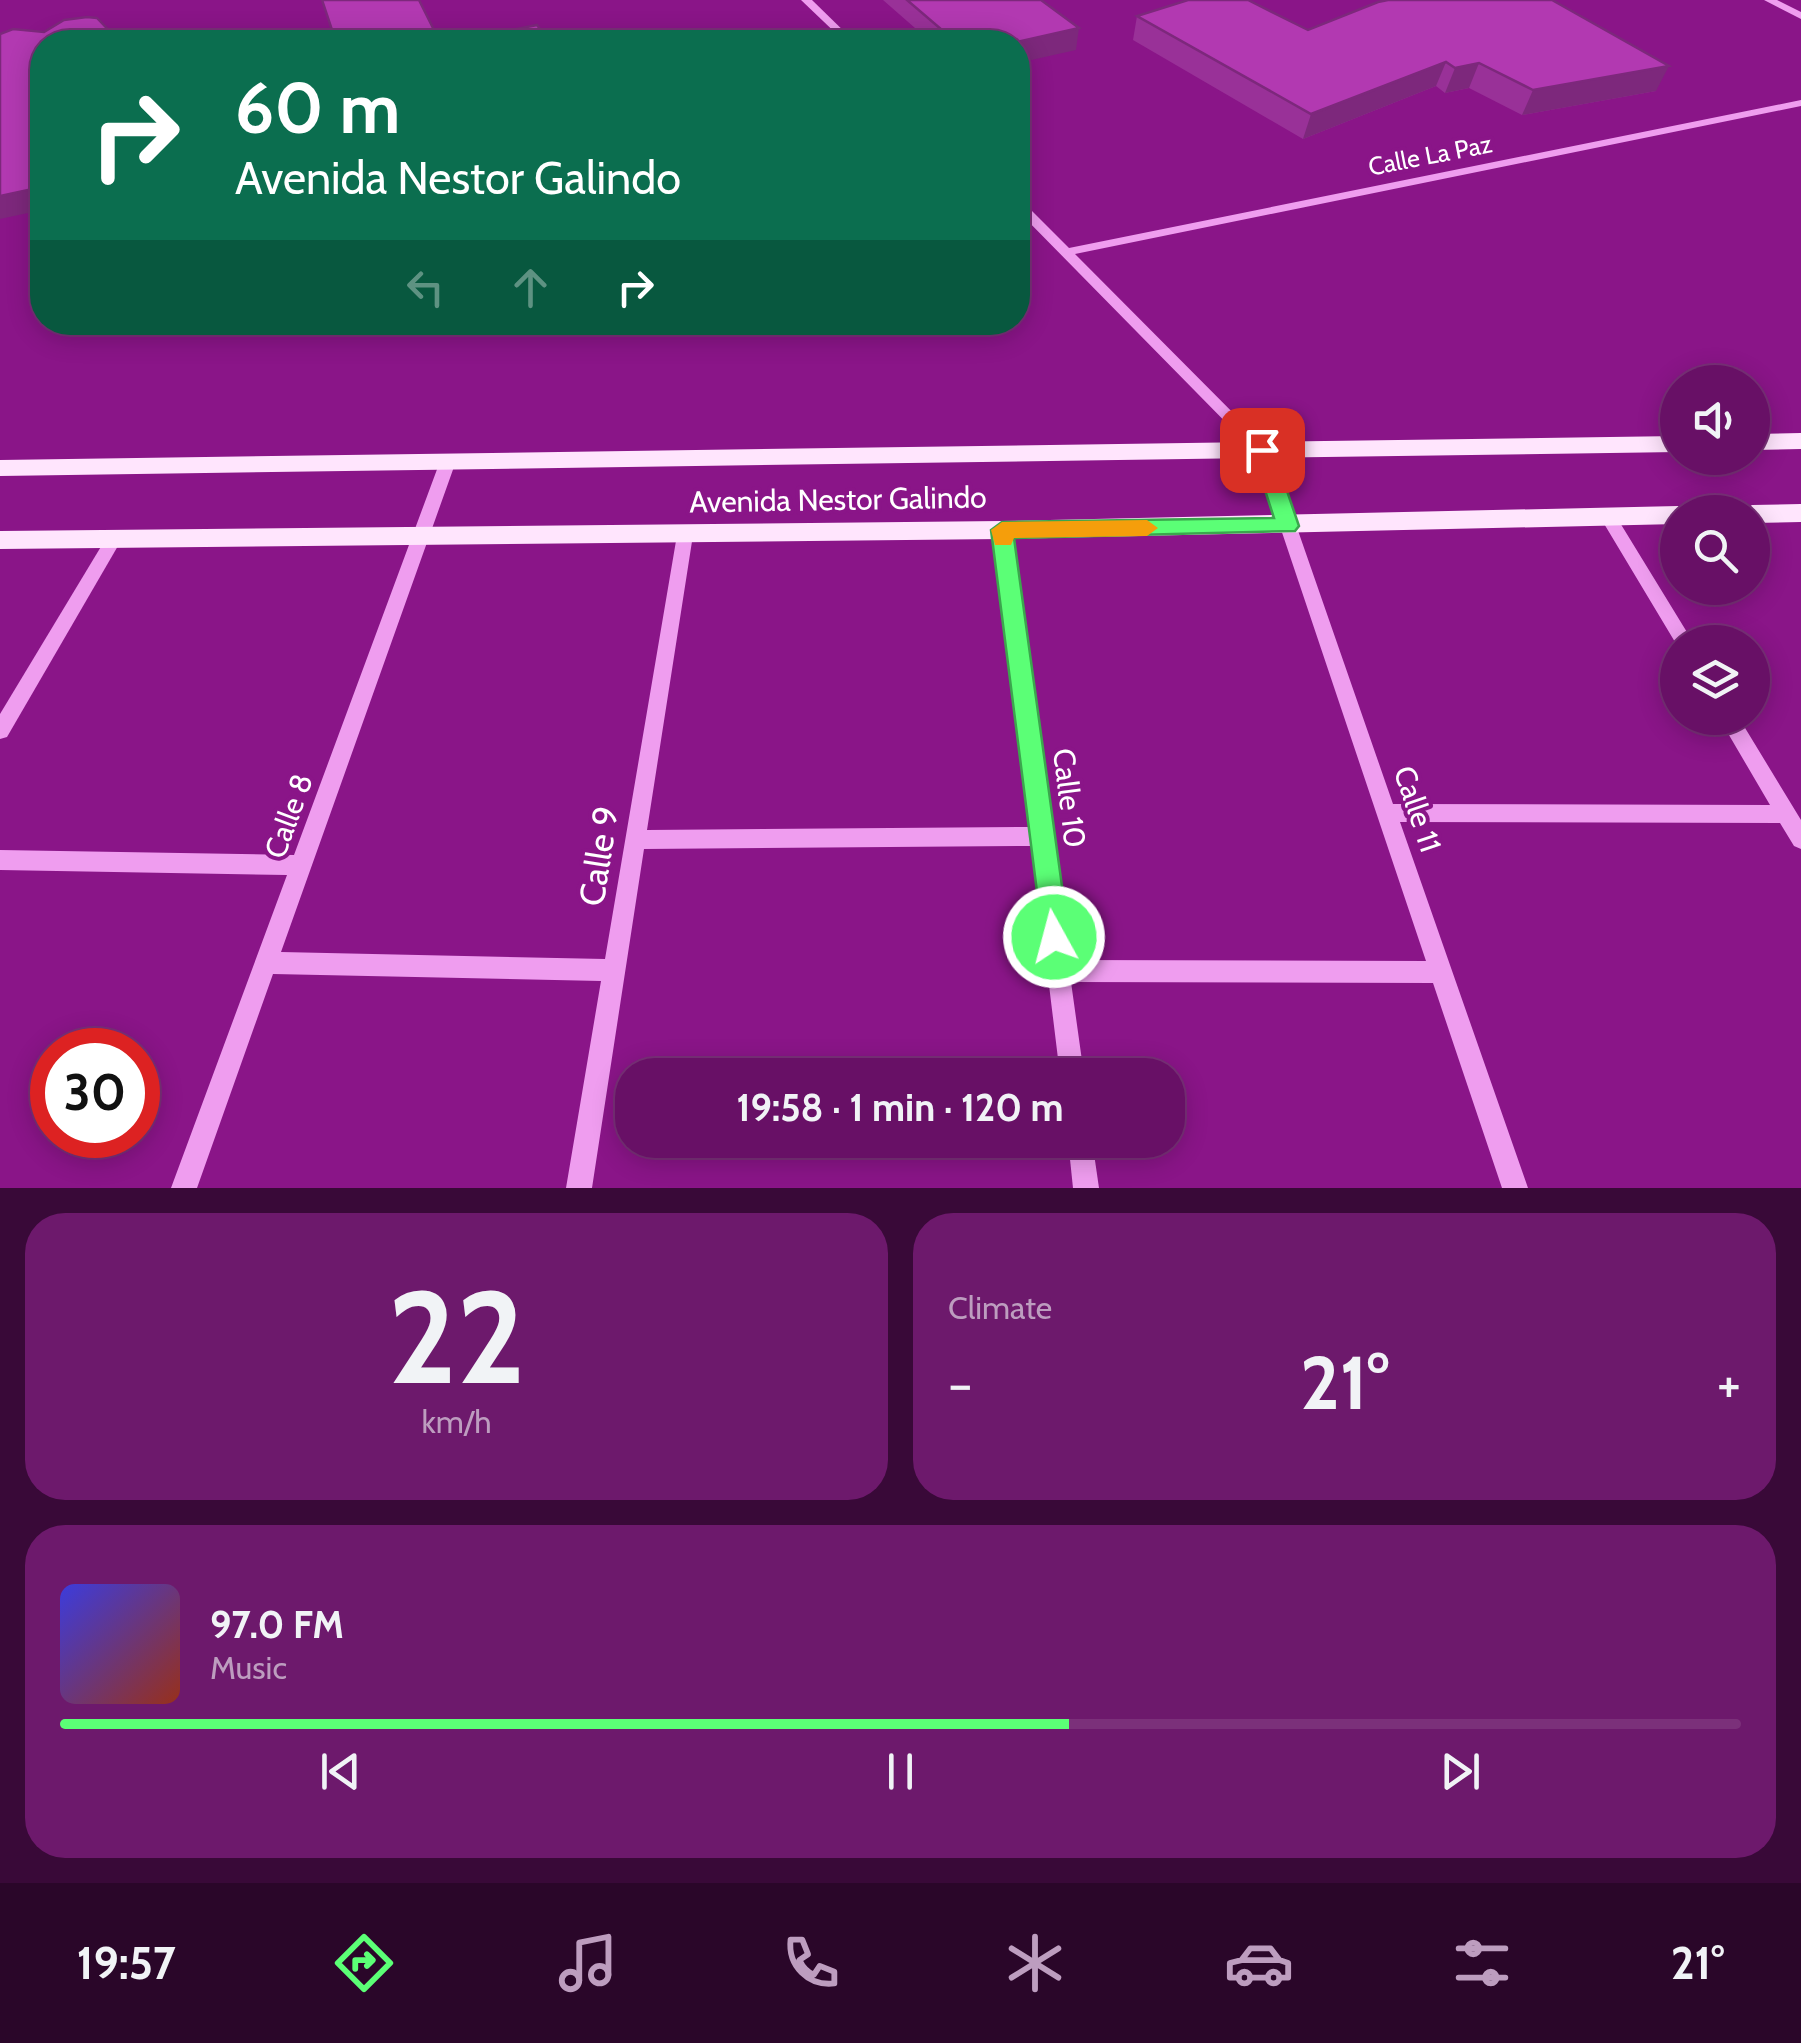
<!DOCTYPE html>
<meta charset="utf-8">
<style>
:root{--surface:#681066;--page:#6d196c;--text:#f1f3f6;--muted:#bd9dbf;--line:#7b307a;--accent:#5bff76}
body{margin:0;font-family:Cabin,sans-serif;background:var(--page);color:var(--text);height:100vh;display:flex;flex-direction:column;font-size:38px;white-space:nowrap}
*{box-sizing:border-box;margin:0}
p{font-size:32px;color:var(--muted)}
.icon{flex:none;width:55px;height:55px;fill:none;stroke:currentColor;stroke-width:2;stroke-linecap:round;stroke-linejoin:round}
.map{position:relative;height:1188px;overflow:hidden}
.sheet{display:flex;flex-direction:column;gap:25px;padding:25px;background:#390938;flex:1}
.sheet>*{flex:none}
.top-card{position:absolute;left:30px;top:30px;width:1000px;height:305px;border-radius:40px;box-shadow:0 5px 25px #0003,0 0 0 2px var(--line);background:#0b6e4f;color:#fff;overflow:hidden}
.tools{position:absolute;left:1660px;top:365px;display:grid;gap:20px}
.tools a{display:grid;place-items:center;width:110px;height:110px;border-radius:50%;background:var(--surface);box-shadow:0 5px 25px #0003,0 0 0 2px var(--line);font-size:50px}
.speed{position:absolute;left:30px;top:1028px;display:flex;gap:20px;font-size:50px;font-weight:700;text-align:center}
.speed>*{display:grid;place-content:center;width:130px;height:130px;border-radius:50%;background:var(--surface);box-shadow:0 5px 25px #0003,0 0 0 2px var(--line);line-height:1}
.speed .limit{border:15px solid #d22;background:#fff;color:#111}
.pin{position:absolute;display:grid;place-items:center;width:85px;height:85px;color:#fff;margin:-42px;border-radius:20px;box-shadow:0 5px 15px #0006}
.me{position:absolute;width:110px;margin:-55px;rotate:353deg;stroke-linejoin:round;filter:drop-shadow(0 0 8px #0008)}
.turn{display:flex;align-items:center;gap:35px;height:210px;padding:0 40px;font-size:45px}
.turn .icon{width:130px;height:130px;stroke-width:2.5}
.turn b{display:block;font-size:70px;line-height:85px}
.lanes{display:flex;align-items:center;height:95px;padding:0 40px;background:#0003;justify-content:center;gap:50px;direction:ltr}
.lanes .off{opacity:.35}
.big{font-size:75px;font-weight:700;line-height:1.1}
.sheet .widget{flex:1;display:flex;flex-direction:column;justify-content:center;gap:15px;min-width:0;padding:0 35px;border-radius:40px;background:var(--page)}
.sheet .dial{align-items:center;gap:0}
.dial b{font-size:130px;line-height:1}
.song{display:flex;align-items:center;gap:30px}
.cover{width:120px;height:120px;border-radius:15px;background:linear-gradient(135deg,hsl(240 70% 55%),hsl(10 70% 35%))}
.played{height:10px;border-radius:5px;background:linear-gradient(90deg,var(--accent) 60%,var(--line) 60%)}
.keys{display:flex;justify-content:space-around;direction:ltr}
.heat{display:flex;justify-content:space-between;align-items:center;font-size:55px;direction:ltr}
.sheet .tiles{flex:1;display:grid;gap:25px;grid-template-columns:1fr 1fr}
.widget:last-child{grid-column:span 2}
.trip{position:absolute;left:615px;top:1058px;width:570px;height:100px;border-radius:40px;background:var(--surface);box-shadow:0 5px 25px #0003,0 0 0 2px var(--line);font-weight:700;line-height:100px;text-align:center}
.tab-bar{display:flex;height:160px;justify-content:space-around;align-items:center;background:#2a0629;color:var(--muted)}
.tab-bar .icon{width:70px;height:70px}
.tab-bar .current{color:var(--accent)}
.tab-bar b{font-size:45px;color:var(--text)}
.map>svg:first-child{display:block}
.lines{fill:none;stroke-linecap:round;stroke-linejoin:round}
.minor{fill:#ef9def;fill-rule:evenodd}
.major{fill:#ffe5fd;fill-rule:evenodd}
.wall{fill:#993198}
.shaded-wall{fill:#7d287c}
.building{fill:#b239b1;stroke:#7d287c;stroke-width:2.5}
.route{fill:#5bff76;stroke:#3ba64d;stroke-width:2.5}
.slow{fill:#f59e0b}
.labels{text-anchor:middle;stroke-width:8;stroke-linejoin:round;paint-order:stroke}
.far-street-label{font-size:25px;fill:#fff;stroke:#8a1588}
.street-label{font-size:30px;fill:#fff;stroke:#8a1588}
.near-street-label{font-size:35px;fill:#fff;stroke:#8a1588}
</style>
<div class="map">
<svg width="1801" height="1188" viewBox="0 0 1801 1188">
<rect width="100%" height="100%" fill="#8a1588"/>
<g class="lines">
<g class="minor">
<path d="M801,0H812L855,42H845Z"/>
<path d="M1764,0H1777L1801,12V19Z"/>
<path d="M1801,100V106L1075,254L1270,450L1393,804L1770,805L1719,718H1739L1801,820V849L1794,846L1780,823L1400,822L1528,1188H1502L1433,983L1071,982L1084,1075H1060L1032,846L644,849L592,1188H566L601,981L273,974L197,1188H171L287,875L0,870V850L294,855L439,464L447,458L455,464L281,952L605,959L677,535L685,529L693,535L647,830L1030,827L994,530L1002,524L1010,530L1068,960L1426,961L1255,452L1018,211V200L1022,201L1069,248Z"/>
<path d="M1608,511L1614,513L1693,642H1678V647L1600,517Z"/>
<path d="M114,533L122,539L7,737L0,739V714L108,535Z"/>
<path d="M1068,1140H1092L1099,1188H1073Z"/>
</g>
<g class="major">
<path d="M1801,433V449L1752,450V434Z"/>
<path d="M1678,436V452L0,476V460Z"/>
<path d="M1801,504V522L1752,523V512H1741L1752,505Z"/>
<path d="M1678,506L1688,512H1678V524L1002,539L0,549V531L1002,521Z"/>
</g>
</g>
<g class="wall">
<path d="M883,0H1041L1076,50L1018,42H931Z"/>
<path d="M1137,16L1308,30L1656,91L1522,115L1469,88L1445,93L1436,86L1303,139L1133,40Z"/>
</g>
<g class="shaded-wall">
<path d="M1079,28L1076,50L1018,63V42Z"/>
<path d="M1446,62L1436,86L1303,139L1311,114Z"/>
<path d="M1479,63L1469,88L1445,93L1455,68Z"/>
<path d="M1669,66L1656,91L1522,115L1533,90Z"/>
<path d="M42,187V210L0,219V196Z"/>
</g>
<g class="building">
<path d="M322,0H419L440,42H336Z"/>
<path d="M907,0H1041L1079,28L1017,42H956Z"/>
<path d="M1188,0H1248L1308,30L1378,2L1388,0H1552L1669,66L1533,90L1479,63L1455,68L1446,62L1311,114L1137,16Z"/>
<path d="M87,17L97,18L119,41L42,42V187L0,196V34L13,29L44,32L64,20Z"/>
<path d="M537,25L550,42H452Z"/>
</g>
<path class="route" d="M1262,443L1273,450L1299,526L1295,531L1014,538L1069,937L1065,947L1054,951L1044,947L991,530L1002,522L1274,518L1252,450Z"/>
<path class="slow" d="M1147,520L1158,528L1147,536L1014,538L1011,545H995L991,530L1002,522Z"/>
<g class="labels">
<g class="far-street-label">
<text transform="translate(1430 155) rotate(-11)" y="9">Calle La Paz</text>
</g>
<g class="street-label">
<text transform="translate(838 500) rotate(-1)" y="10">Avenida Nestor Galindo</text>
<text transform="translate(1069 798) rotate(83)" y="10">Calle 10</text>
<text transform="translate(1417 809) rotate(71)" y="10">Calle 11</text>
<text transform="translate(289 816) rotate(-70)" y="10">Calle 8</text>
</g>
<g class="near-street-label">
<text transform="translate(599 856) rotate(-81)" y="12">Calle 9</text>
</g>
</g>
</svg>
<div class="tools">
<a><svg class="icon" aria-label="sound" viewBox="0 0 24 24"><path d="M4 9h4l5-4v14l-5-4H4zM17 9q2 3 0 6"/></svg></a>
<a><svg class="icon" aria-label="search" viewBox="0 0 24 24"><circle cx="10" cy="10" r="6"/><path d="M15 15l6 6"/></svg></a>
<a><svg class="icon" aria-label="layers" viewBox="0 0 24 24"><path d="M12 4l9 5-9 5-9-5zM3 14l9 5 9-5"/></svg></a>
</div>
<div class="speed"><div class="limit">30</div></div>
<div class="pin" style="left:1262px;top:450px;background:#d93025"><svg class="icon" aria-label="arrive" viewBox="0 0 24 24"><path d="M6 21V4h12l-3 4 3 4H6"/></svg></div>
<svg class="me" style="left:1054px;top:937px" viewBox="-20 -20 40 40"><circle r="17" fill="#5bff76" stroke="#fff" stroke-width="3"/><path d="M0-11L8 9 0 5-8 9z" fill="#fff"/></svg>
<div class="trip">19:58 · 1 min · 120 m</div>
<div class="top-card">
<div class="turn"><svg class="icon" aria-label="right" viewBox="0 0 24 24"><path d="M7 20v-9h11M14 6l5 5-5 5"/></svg><div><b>60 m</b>Avenida Nestor Galindo</div></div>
<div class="lanes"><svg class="icon off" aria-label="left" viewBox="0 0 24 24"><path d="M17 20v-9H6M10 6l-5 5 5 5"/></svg><svg class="icon off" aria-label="ahead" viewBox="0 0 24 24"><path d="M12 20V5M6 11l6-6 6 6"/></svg><svg class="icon" aria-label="right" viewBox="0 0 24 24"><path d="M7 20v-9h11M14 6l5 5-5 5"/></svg></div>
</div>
</div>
<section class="sheet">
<div class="tiles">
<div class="widget dial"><b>22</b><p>km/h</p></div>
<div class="widget"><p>Climate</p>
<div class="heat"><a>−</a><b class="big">21°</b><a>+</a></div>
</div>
<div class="widget">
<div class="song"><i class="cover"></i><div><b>97.0 FM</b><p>Music</p></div></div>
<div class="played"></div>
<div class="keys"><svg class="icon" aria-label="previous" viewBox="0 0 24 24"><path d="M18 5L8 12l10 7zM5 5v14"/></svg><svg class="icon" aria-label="pause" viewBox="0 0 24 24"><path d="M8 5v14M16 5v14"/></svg><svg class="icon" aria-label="next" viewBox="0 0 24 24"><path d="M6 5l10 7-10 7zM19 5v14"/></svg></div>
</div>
</div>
</section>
<nav class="tab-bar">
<b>19:57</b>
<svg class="icon current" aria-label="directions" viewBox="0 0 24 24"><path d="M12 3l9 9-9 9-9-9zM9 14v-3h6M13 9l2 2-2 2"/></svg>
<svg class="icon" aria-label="music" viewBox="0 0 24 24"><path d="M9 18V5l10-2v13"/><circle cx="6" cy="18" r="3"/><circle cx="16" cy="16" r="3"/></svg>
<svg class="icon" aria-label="phone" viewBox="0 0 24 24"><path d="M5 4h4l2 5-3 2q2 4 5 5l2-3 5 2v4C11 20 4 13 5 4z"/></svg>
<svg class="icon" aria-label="climate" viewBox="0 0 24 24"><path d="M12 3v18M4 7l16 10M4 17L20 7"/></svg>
<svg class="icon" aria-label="car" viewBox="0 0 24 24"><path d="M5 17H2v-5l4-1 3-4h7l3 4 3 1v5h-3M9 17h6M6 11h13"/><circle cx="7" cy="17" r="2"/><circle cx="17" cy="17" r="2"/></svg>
<svg class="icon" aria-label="filters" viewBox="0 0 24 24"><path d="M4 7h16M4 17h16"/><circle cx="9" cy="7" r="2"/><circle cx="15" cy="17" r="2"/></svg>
<b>21°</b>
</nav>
